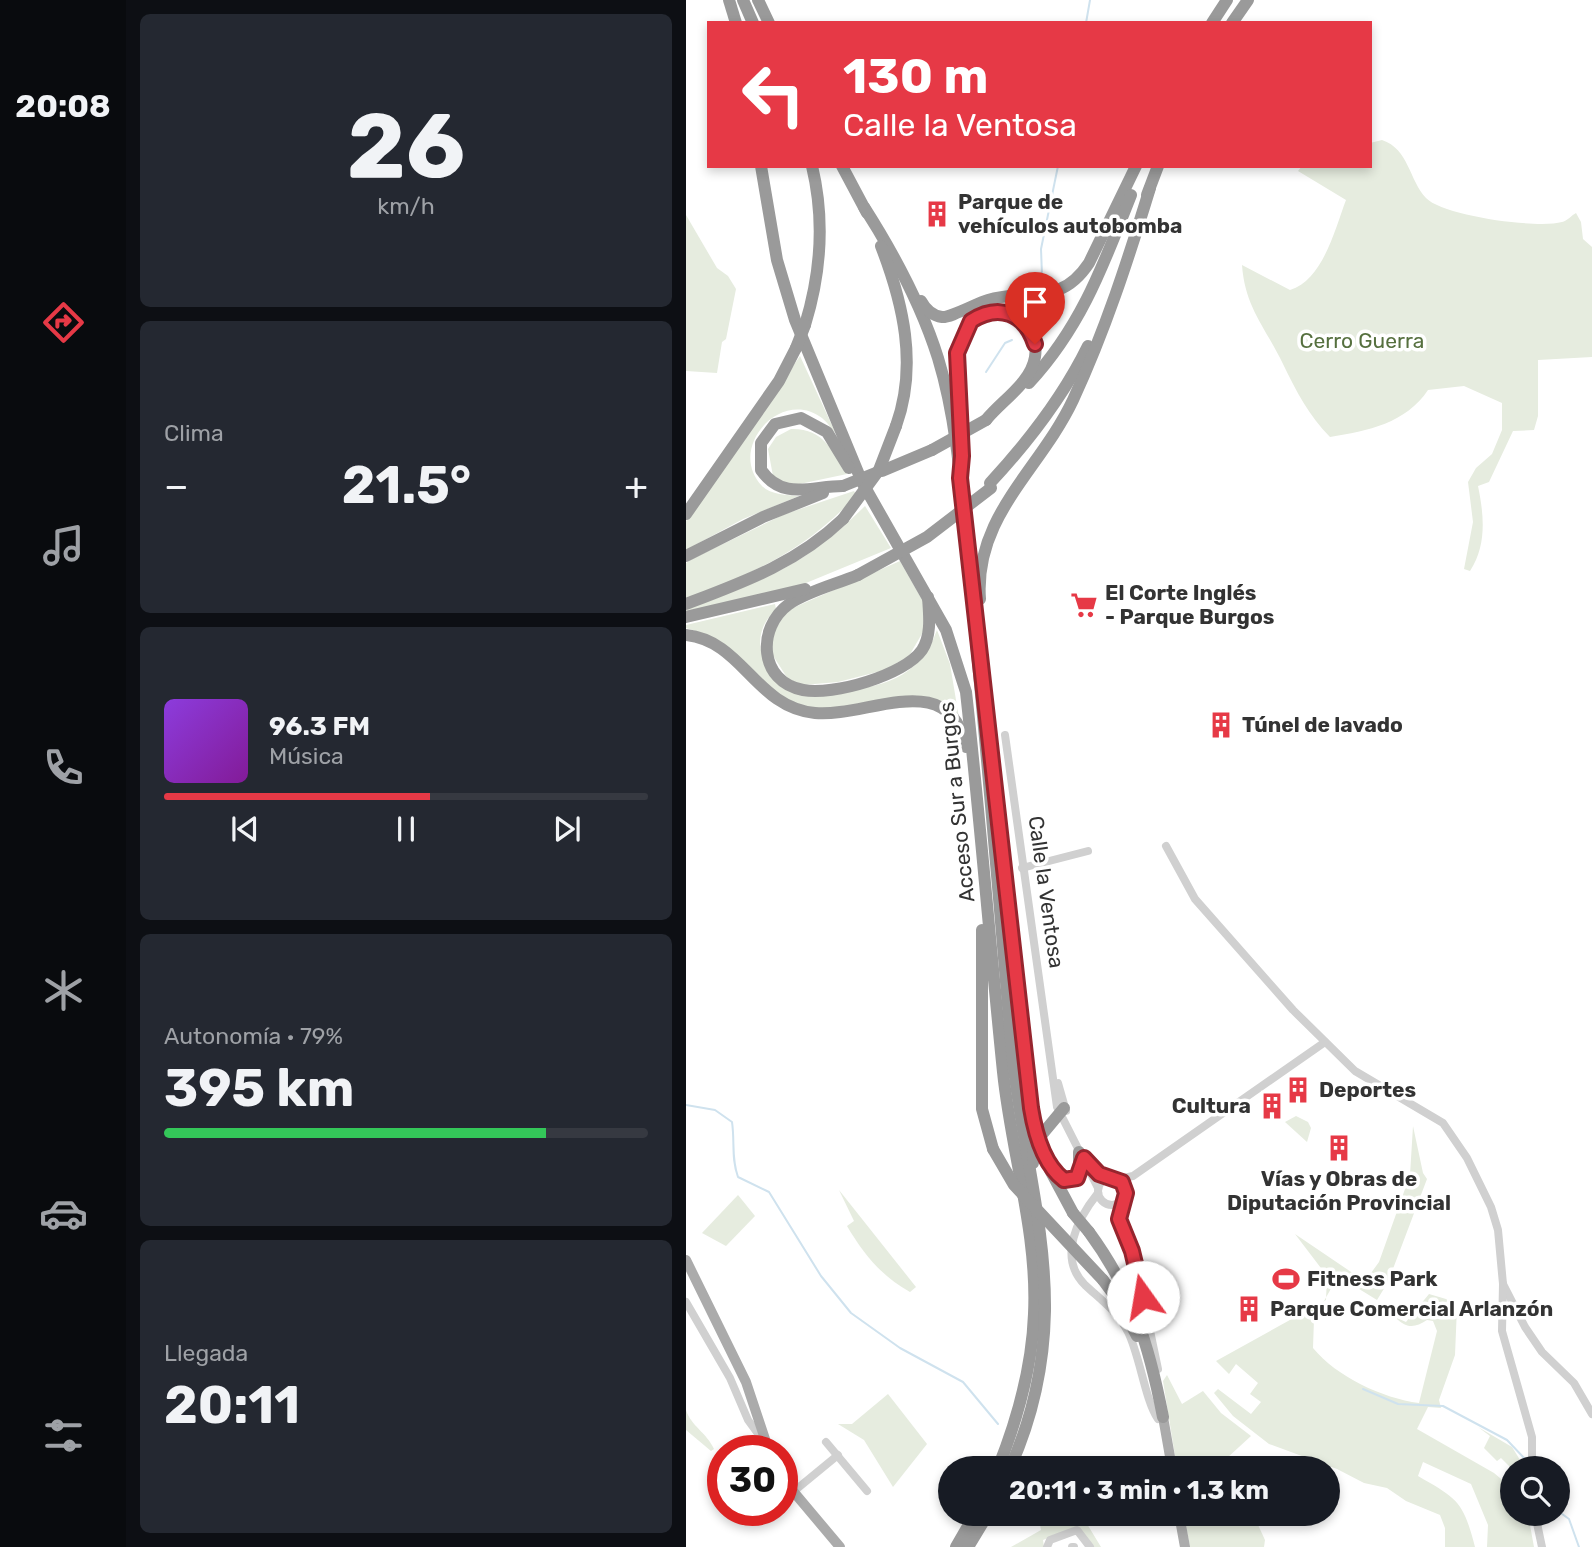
<!DOCTYPE html>
<html lang="es">
<meta charset="utf-8">
<style>
:root{--surface:#171b24;--page:#242831;--text:#f1f3f6;--muted:#9ea1a6;--line:#363941;--accent:#e63946}
body{margin:0;font-family:Rubik,sans-serif;background:var(--page);color:var(--text);height:100vh;display:flex;flex-direction:column;font-size:26px;white-space:nowrap}
*{box-sizing:border-box;margin:0}
p{font-size:23px;color:var(--muted)}
.icon{flex:none;width:38px;height:38px;fill:none;stroke:currentColor;stroke-width:2;stroke-linecap:round;stroke-linejoin:round}
.map{position:relative;flex:1;overflow:hidden}
.panel{display:flex;flex-direction:column;gap:14px;padding:14px;background:#0d0f14;width:560px}
.panel>*{flex:none}
.hud{position:absolute;left:21px;top:21px;width:665px;height:147px;border-radius:0px;box-shadow:0 4px 10px #0003;background:#e63946;color:#fff;overflow:hidden}
.buttons{position:absolute;left:814px;top:1456px;display:grid;gap:14px}
.buttons a{display:grid;place-items:center;width:70px;height:70px;border-radius:50%;background:var(--surface);box-shadow:0 4px 10px #0003;font-size:35px}
.speed{position:absolute;left:21px;top:1435px;display:flex;gap:14px;font-size:35px;font-weight:700;text-align:center}
.speed>*{display:grid;place-content:center;width:91px;height:91px;border-radius:50%;background:var(--surface);box-shadow:0 4px 10px #0003;line-height:1}
.speed .limit{border:10px solid #d22;background:#fff;color:#111}
.pin{position:absolute;display:grid;place-items:center;width:60px;height:60px;color:#fff;margin:-72px -30px;border-radius:50% 50% 50% 0;rotate:-45deg;box-shadow:0 0 7px #0007}
.pin .icon{rotate:45deg}
.me{position:absolute;width:77px;margin:-38px;rotate:347deg;stroke-linejoin:round;filter:drop-shadow(0 0 5px #0008)}
.turn{display:flex;align-items:center;gap:24px;height:147px;padding:0 21px;font-size:32px}
.turn .icon{width:91px;height:91px;stroke-width:2.5}
.turn b{display:block;font-size:49px;line-height:60px}
.big{font-size:52px;font-weight:700;line-height:1.1}
.panel .tile{flex:1;display:flex;flex-direction:column;justify-content:center;gap:10px;min-width:0;padding:0 24px;border-radius:10px;background:var(--page)}
.panel .dial{align-items:center;gap:0}
.dial b{font-size:91px;line-height:1}
.song{display:flex;align-items:center;gap:21px}
.cover{width:84px;height:84px;border-radius:10px;background:linear-gradient(135deg,hsl(270 70% 55%),hsl(290 70% 35%))}
.played{height:7px;border-radius:4px;background:linear-gradient(90deg,var(--accent) 55%,var(--line) 55%)}
.keys{display:flex;justify-content:space-around;direction:ltr}
.heat{display:flex;justify-content:space-between;align-items:center;font-size:38px;direction:ltr}
.charge{height:10px;border-radius:5px;background:linear-gradient(90deg,#34c759 79%,var(--line) 0)}
.trip{position:absolute;left:252px;top:1456px;width:402px;height:70px;border-radius:35px;background:var(--surface);box-shadow:0 4px 10px #0003;font-weight:700;line-height:70px;text-align:center}
main{display:flex;flex:1;min-height:0}
.tabs{display:flex;flex-direction:column;width:126px;justify-content:space-around;align-items:center;background:#090b0e;color:var(--muted)}
.tabs .icon{width:49px;height:49px}
.tabs .active{color:var(--accent)}
.tabs b{font-size:32px;color:var(--text)}
.map>svg:first-child{display:block}
.green{fill:#e6ecdf}
.lines{fill:none;stroke-linecap:round;stroke-linejoin:round}
.stream{stroke:#cfe2ee;stroke-width:2}
.minor{stroke:#d0d0d0;stroke-width:8}
.major{stroke:#ababab;stroke-width:10}
.highway{stroke:#9a9a9a;stroke-width:12}
.highway-bridge{stroke:#9a9a9a;stroke-width:12}
.route-casing{stroke:#96252e;stroke-width:18}
.route{stroke:#e63946;stroke-width:12}
.labels{text-anchor:middle;stroke-width:7;stroke-linejoin:round;paint-order:stroke}
.poi-label{font-size:21px;font-weight:bold;fill:#333;stroke:#fff;text-anchor:start}
.park-label{font-size:21px;fill:#56703f;stroke:#fff}
.street-label{font-size:21px;fill:#333;stroke:#fff}
</style>
<main>
<nav class="tabs">
<b>20:08</b>
<svg class="icon active" aria-label="directions" viewBox="0 0 24 24"><path d="M12 3l9 9-9 9-9-9zM9 14v-3h6M13 9l2 2-2 2"/></svg>
<svg class="icon" aria-label="music" viewBox="0 0 24 24"><path d="M9 18V5l10-2v13"/><circle cx="6" cy="18" r="3"/><circle cx="16" cy="16" r="3"/></svg>
<svg class="icon" aria-label="phone" viewBox="0 0 24 24"><path d="M5 4h4l2 5-3 2q2 4 5 5l2-3 5 2v4C11 20 4 13 5 4z"/></svg>
<svg class="icon" aria-label="climate" viewBox="0 0 24 24"><path d="M12 3v18M4 7l16 10M4 17L20 7"/></svg>
<svg class="icon" aria-label="car" viewBox="0 0 24 24"><path d="M5 17H2v-5l4-1 3-4h7l3 4 3 1v5h-3M9 17h6M6 11h13"/><circle cx="7" cy="17" r="2"/><circle cx="17" cy="17" r="2"/></svg>
<svg class="icon" aria-label="filters" viewBox="0 0 24 24"><path d="M4 7h16M4 17h16"/><circle cx="9" cy="7" r="2"/><circle cx="15" cy="17" r="2"/></svg>
</nav>
<section class="panel">
<div class="tile dial"><b>26</b><p>km/h</p></div>
<div class="tile"><p>Clima</p>
<div class="heat"><a>−</a><b class="big">21.5°</b><a>+</a></div>
</div>
<div class="tile">
<div class="song"><i class="cover"></i><div><b>96.3 FM</b><p>Música</p></div></div>
<div class="played"></div>
<div class="keys"><svg class="icon" aria-label="previous" viewBox="0 0 24 24"><path d="M18 5L8 12l10 7zM5 5v14"/></svg><svg class="icon" aria-label="pause" viewBox="0 0 24 24"><path d="M8 5v14M16 5v14"/></svg><svg class="icon" aria-label="next" viewBox="0 0 24 24"><path d="M6 5l10 7-10 7zM19 5v14"/></svg></div>
</div>
<div class="tile"><p>Autonomía · 79%</p><b class="big">395 km</b><div class="charge"></div></div>
<div class="tile"><p>Llegada</p><b class="big">20:11</b></div>
</section>
<div class="map">
<svg width="906" height="1547" viewBox="0 0 906 1547">
<rect width="100%" height="100%" fill="#fff"/>
<g class="green">
<path d="M696,140C723,149 723,180 740,198C757,216 852,229 876,222C881,221 886,215 890,213L895,222L897,239L906,247V357L852,360V416L848,430L827,431L803,482L792,486C798,515 801,545 784,571L778,569L787,522L782,482L790,468L806,454L816,430V403L778,386L742,390C720,423 682,431 644,437C623,416 610,391 597,364C580,328 559,308 556,265L604,290C637,280 649,229 660,200L612,171L616,166H684V143Z"/>
<path d="M0,215L31,268L42,276L50,289L40,339L36,342L31,373L0,371Z"/>
<path d="M114,356L150,434C146,429 141,422 136,418C95,387 40,448 76,486C85,495 101,495 113,496L57,519L0,550V521Z"/>
<path d="M105,429C137,428 146,450 161,474L104,486L87,476L82,449L90,437Z"/>
<path d="M168,491L171,495C115,554 73,569 0,600V563L8,558L99,514Z"/>
<path d="M179,506L205,548L103,590L0,612V609C78,580 118,567 179,506Z"/>
<path d="M214,561L238,603L237,632L223,656L199,670L152,682L117,685L102,679L84,651L85,638L100,611Z"/>
<path d="M89,604L90,609C64,634 73,662 95,686C156,692 226,699 251,630L264,664L273,718L260,706C230,706 124,715 103,704C62,682 53,642 0,628V625Z"/>
<path d="M610,1116L622,1122L625,1128L621,1142L599,1122Z"/>
<path d="M727,1126L737,1173L741,1179L702,1282L691,1300L652,1276L628,1319L627,1348C651,1377 696,1398 733,1403L751,1331L747,1321L741,1320C729,1328 720,1329 709,1317L720,1322L743,1294L760,1299L771,1307L769,1355L753,1400L755,1408L742,1407L731,1429L808,1473L826,1488V1514H842L848,1547H801L802,1525L785,1484L737,1462L732,1476C772,1499 777,1501 789,1547H759V1528L754,1515L720,1501L701,1488L678,1483L651,1469L583,1444L547,1416L528,1393L532,1389L565,1414L575,1402L564,1394L572,1383L550,1364L543,1374L530,1361L640,1300L641,1276L609,1234L674,1278L685,1273L693,1262L724,1175Z"/>
<path d="M153,1190L230,1287L224,1292C195,1276 177,1253 161,1226L168,1221Z"/>
<path d="M52,1195L69,1216L40,1246L16,1233Z"/>
<path d="M481,1375L496,1404L517,1391L535,1413L565,1436L541,1458L542,1468H491L477,1381Z"/>
<path d="M202,1394L241,1444L207,1487L178,1440L152,1424H166Z"/>
<path d="M0,1410C5,1426 21,1433 28,1449L25,1451L0,1430Z"/>
<path d="M792,1427L826,1447L839,1468L823,1466L815,1458L811,1461L798,1448L804,1436Z"/>
<path d="M352,1514H379L385,1519L395,1514L415,1547H408L392,1526L357,1540L358,1547H325L355,1530Z"/>
<path d="M498,1514H567L579,1540L578,1547H504Z"/>
</g>
<g class="lines">
<g class="stream">
<path d="M400,23L404,0"/>
<path d="M356,275L355,249L372,166"/>
<path d="M361,320V313"/>
<path d="M300,372L319,343L326,340"/>
<path d="M0,1105L29,1110L46,1122C49,1142 45,1158 52,1177L83,1192L135,1276L165,1313L214,1348L277,1382L312,1424"/>
<path d="M677,1389L712,1404L757,1406L821,1440L840,1460"/>
<path d="M335,1463L338,1468"/>
<path d="M872,1511L883,1519L893,1547"/>
<path d="M391,1514L392,1516"/>
</g>
<g class="minor">
<path d="M319,735L371,1107L412,1188"/>
<path d="M480,846L509,899L607,1010L669,1071L757,1123L781,1158L805,1207L812,1230L817,1284L839,1327L856,1352L888,1383L906,1414"/>
<path d="M336,868L402,851"/>
<path d="M372,1083L380,1111"/>
<path d="M404,1165L422,1178"/>
<circle cx="426" cy="1191" r="14"/>
<path d="M433,1179L447,1176L639,1042"/>
<path d="M412,1193C392,1218 371,1257 399,1285C415,1300 432,1312 442,1332C454,1356 459,1400 472,1419"/>
<path d="M437,1199L433,1219L452,1273L472,1369"/>
<path d="M817,1284L816,1331L846,1437V1468"/>
<path d="M0,1302L44,1378L62,1420L78,1442"/>
<path d="M140,1442L181,1491"/>
<path d="M107,1492L152,1455"/>
<path d="M849,1514L856,1547"/>
<path d="M361,1547L364,1540L391,1530L404,1547"/>
<path d="M386,1547H388"/>
</g>
<g class="major">
<path d="M0,1260L60,1382L83,1451"/>
<path d="M477,1417L486,1468"/>
<path d="M96,1478L154,1547"/>
<path d="M493,1514L499,1547"/>
</g>
<g class="highway">
<path d="M43,0L50,23"/>
<path d="M57,0L67,23"/>
<path d="M72,0L83,23"/>
<path d="M526,23L541,0"/>
<path d="M546,23L562,0"/>
<path d="M75,166L91,260L109,320L176,482L260,630L280,692C294,818 304,945 317,1072C325,1152 352,1233 348,1314C346,1368 332,1418 312,1468"/>
<path d="M156,166L181,213"/>
<path d="M461,195L472,166"/>
<path d="M178,207C208,254 235,304 252,358C274,430 276,507 284,582C300,735 312,888 325,1041C332,1131 360,1220 359,1311C358,1365 346,1419 324,1468"/>
<path d="M195,246C217,303 232,365 210,426"/>
<path d="M235,301C239,309 247,316 256,317C264,318 291,303 302,300C343,288 374,307 403,263L450,166"/>
<path d="M119,325C135,273 139,220 126,166"/>
<path d="M343,383C395,327 417,266 445,195"/>
<path d="M275,437C274,407 265,370 274,341C288,295 356,309 349,357C345,383 315,401 300,420"/>
<path d="M196,471L246,450"/>
<path d="M304,483C343,441 377,397 402,346"/>
<path d="M157,486C125,486 97,501 75,470V443L89,424L115,418L141,432L163,468"/>
<path d="M0,514L93,381L110,348"/>
<path d="M0,556L77,517L137,493"/>
<path d="M172,575C151,584 122,591 103,604C70,628 73,682 117,690C147,696 219,675 236,650C246,635 243,614 242,597"/>
<path d="M294,599C288,516 354,470 387,400C419,331 442,260 464,188"/>
<path d="M0,604C58,582 111,563 157,519"/>
<path d="M0,617L119,589"/>
<path d="M0,635C57,641 69,707 129,713C181,718 263,666 280,747"/>
<path d="M296,930V1109L307,1149"/>
<path d="M326,955L348,1126"/>
<path d="M358,1153L373,1176L382,1181L393,1174V1152"/>
<path d="M347,1163L348,1144L378,1108"/>
<path d="M364,1170L387,1213"/>
<path d="M403,1232C447,1292 463,1345 477,1417"/>
<path d="M417,1280L434,1303L451,1336"/>
<path d="M270,1547L289,1514"/>
<path d="M282,1547L302,1514"/>
</g>
<g class="highway-bridge">
<path d="M110,348L119,325"/>
<path d="M246,450L300,420"/>
<path d="M157,486L192,472"/>
<path d="M157,519L193,470L210,426"/>
<path d="M172,575L241,537L305,488"/>
<path d="M348,1126L358,1153"/>
<path d="M307,1149L328,1185L417,1280"/>
<path d="M387,1213L403,1232"/>
</g>
</g>
<g class="lines">
<g class="route-casing">
<path id="route" d="M349,344C339,313 313,303 285,321L271,353L276,456L274,478L345,1108C349,1133 357,1164 378,1180L391,1178L398,1158L413,1174L436,1182L440,1193L433,1219L446,1251L457,1297"/>
</g>
<use href="#route" class="route"/>
</g>
<defs>
<g id="building-bare" transform="scale(2.1)"><path d="M-4-6H4V6H1V3H-1V6H-4ZM-2.5-4.3h1.7v1.8h-1.7ZM.8-4.3h1.7v1.8H.8ZM-2.5-1h1.7V.8h-1.7ZM.8-1h1.7V.8H.8Z" fill="#e63946" stroke="#fff" stroke-width="2.5" paint-order="stroke"/></g>
<g id="supermarket-bare" transform="scale(2.1)"><path d="M-6-5.5h2.5l.6 2H6L4.5 2H-2.5L-4.4-4H-6ZM-1.5 3.2a1.3 1.3 0 1 0 .1 0ZM3 3.2a1.3 1.3 0 1 0 .1 0Z" fill="#e63946" stroke="#fff" stroke-width="2.5" paint-order="stroke"/></g>
<g id="stadium-bare" transform="scale(2.1)"><path d="M0-5a6.5 5 0 1 0 0 10a6.5 5 0 1 0 0-10ZM-3.5-1.8h7v3.6h-7Z" fill="#e63946" stroke="#fff" stroke-width="2.5" paint-order="stroke"/></g>
</defs>
<g fill-rule="evenodd">
<use href="#building-bare" x="251" y="214"/>
<use href="#supermarket-bare" x="398" y="605"/>
<use href="#building-bare" x="535" y="725"/>
<use href="#building-bare" x="612" y="1090"/>
<use href="#building-bare" x="586" y="1106"/>
<use href="#building-bare" x="653" y="1148"/>
<use href="#stadium-bare" x="600" y="1279"/>
<use href="#building-bare" x="563" y="1309"/>
</g>
<g class="labels">
<g class="poi-label">
<text x="272" y="209">Parque de<tspan x="272" dy="24">vehículos autobomba</tspan></text>
<text x="419" y="600">El Corte Inglés<tspan x="419" dy="24">- Parque Burgos</tspan></text>
<text x="556" y="732">Túnel de lavado</text>
<text x="633" y="1097">Deportes</text>
<text x="565" y="1113" text-anchor="end">Cultura</text>
<text x="653" y="1186" text-anchor="middle">Vías y Obras de<tspan x="653" dy="24">Diputación Provincial</tspan></text>
<text x="621" y="1286">Fitness Park</text>
<text x="584" y="1316">Parque Comercial Arlanzón</text>
</g>
<g class="park-label">
<text x="676" y="348">Cerro Guerra</text>
</g>
<g class="street-label">
<text transform="translate(271 802) rotate(-96)" y="7">Acceso Sur a Burgos</text>
<text transform="translate(360 892) rotate(82)" y="7">Calle la Ventosa</text>
</g>
</g>
</svg>
<div class="buttons">
<a><svg class="icon" aria-label="search" viewBox="0 0 24 24"><circle cx="10" cy="10" r="6"/><path d="M15 15l6 6"/></svg></a>
</div>
<div class="speed"><div class="limit">30</div></div>
<div class="pin" style="left:349px;top:344px;background:#d93025"><svg class="icon" aria-label="arrive" viewBox="0 0 24 24"><path d="M6 21V4h12l-3 4 3 4H6"/></svg></div>
<svg class="me" style="left:457px;top:1297px" viewBox="-20 -20 40 40"><circle r="19" fill="#fff"/><path d="M0-13L10 11 0 6-10 11z" fill="#e63946"/></svg>
<div class="trip">20:11 · 3 min · 1.3 km</div>
<div class="hud">
<div class="turn"><svg class="icon" aria-label="left" viewBox="0 0 24 24"><path d="M17 20v-9H6M10 6l-5 5 5 5"/></svg><div><b>130 m</b>Calle la Ventosa</div></div>
</div>
</div>
</main>
